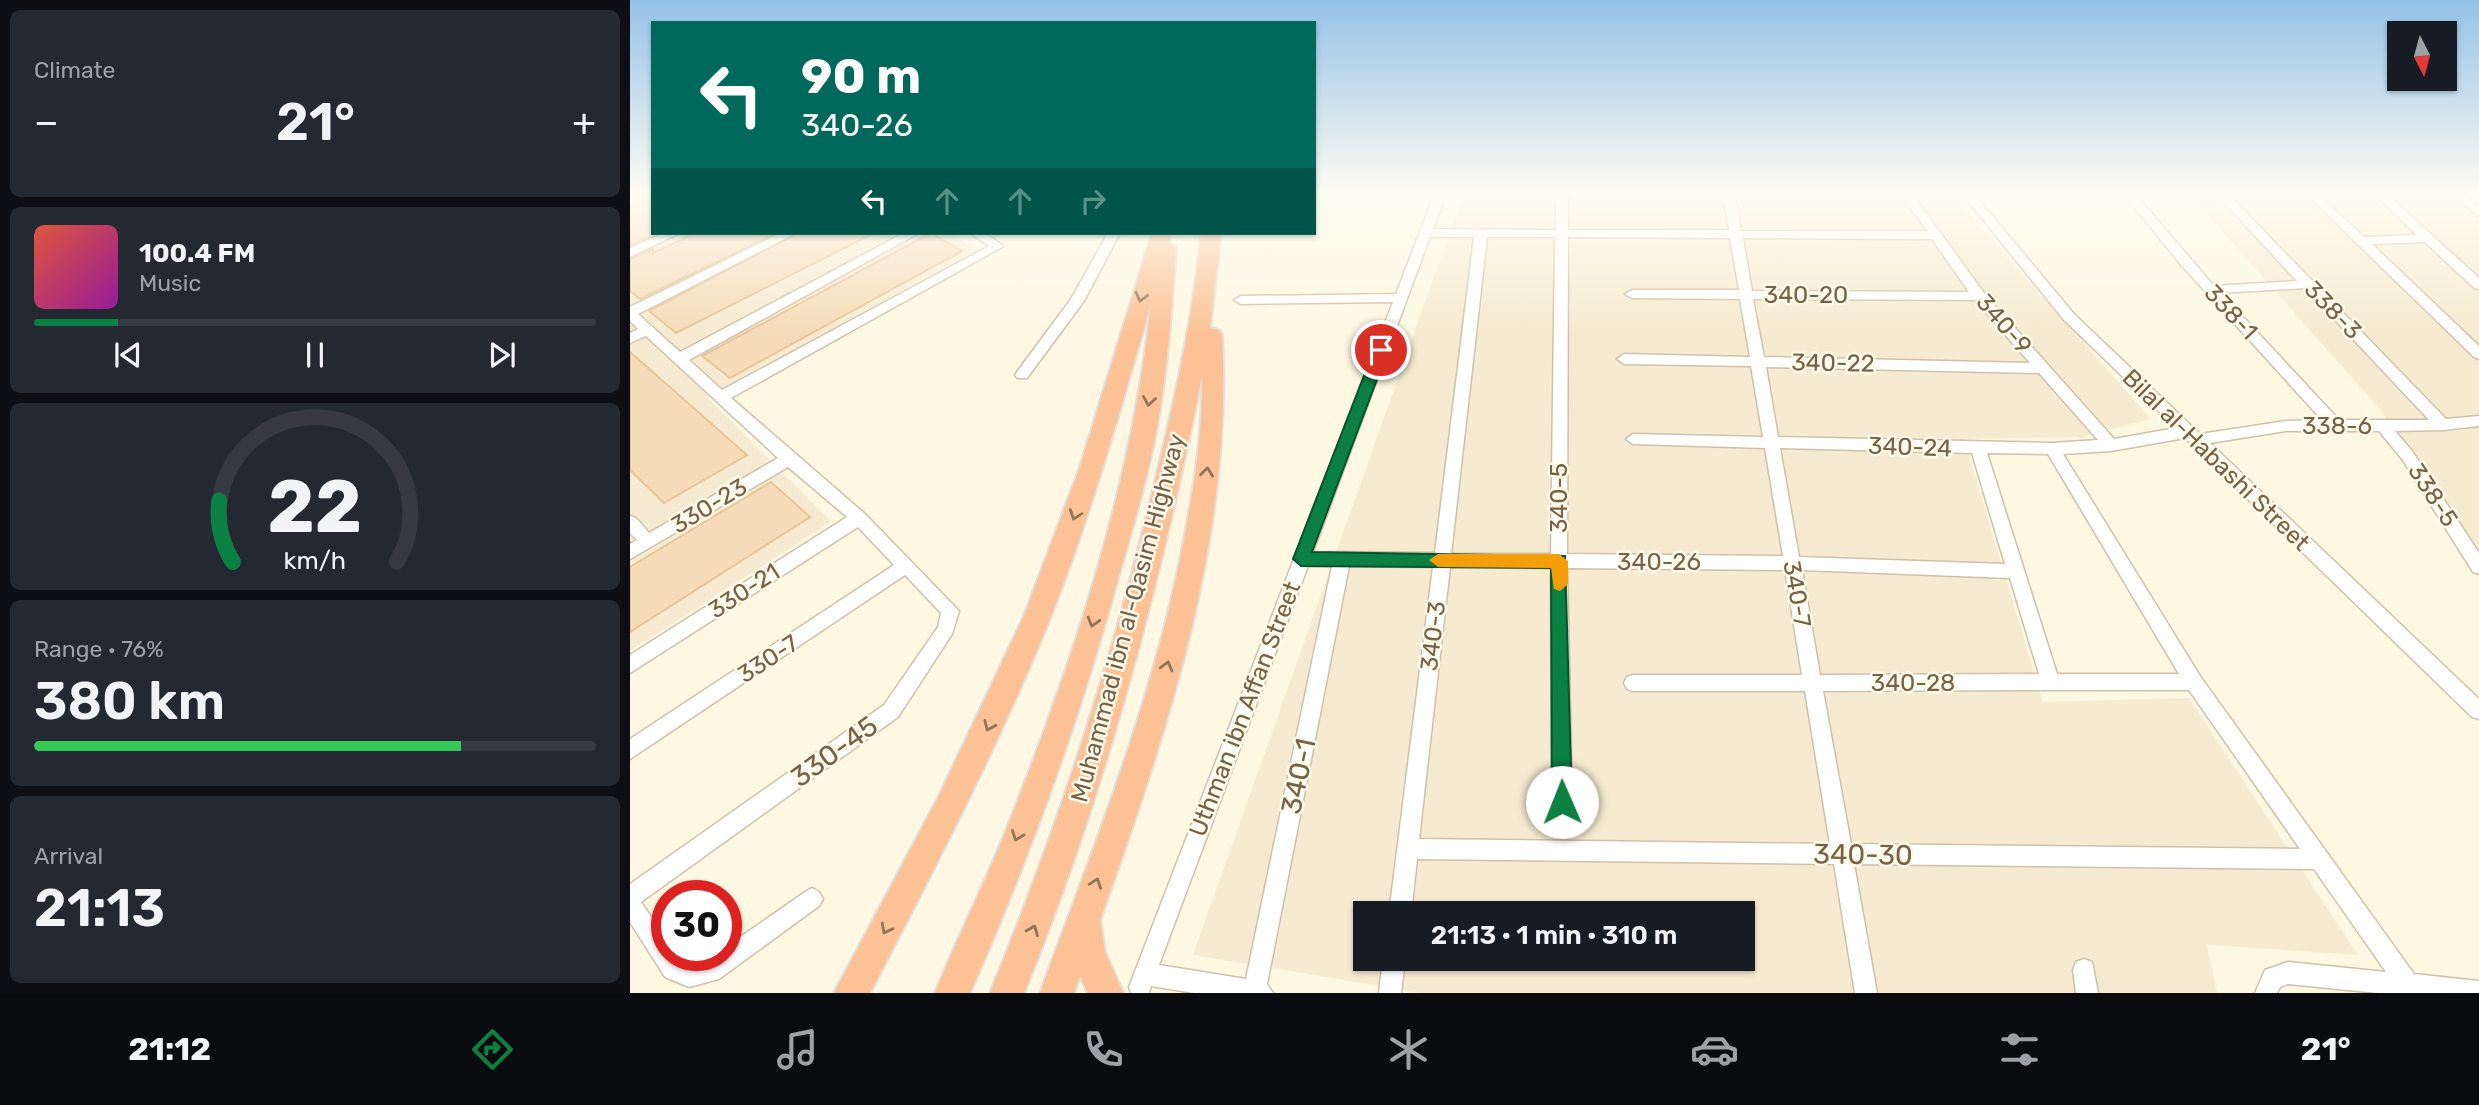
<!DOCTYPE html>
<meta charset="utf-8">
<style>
:root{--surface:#171b24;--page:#242831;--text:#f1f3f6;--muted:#9ea1a6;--line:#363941;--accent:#0b8043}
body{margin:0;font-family:Rubik,sans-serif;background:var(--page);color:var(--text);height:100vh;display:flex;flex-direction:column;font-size:26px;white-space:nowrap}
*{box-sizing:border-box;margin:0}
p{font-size:23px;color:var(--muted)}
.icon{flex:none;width:38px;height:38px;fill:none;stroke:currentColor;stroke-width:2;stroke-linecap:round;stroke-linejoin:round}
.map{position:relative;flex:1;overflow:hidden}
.side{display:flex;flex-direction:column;gap:10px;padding:10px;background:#0d0f14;width:630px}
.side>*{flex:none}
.top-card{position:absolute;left:21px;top:21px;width:665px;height:214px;border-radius:0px;box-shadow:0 2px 5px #0004;background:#00695c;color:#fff;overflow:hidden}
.needle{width:46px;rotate:174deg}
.fabs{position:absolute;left:1757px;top:21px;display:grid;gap:14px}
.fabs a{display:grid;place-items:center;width:70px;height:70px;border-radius:0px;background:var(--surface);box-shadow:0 2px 5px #0004;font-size:35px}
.speed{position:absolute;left:21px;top:880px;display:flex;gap:14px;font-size:35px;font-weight:700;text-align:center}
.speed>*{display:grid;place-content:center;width:91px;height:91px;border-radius:50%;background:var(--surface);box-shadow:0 2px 5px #0004;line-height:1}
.speed .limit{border:10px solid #d22;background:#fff;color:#111}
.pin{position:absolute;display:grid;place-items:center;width:60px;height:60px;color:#fff;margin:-30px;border:4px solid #fff;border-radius:50%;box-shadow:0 2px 7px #0007}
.me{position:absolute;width:77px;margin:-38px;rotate:359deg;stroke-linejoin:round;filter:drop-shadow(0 0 5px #0008)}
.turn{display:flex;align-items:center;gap:24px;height:147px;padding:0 35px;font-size:32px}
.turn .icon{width:91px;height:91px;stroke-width:2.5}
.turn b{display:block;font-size:49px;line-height:60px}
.lanes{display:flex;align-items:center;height:66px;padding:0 35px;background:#0003;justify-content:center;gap:35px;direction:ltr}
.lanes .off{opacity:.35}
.big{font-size:52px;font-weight:600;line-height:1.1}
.side .widget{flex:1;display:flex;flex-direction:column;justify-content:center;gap:10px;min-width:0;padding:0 24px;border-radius:10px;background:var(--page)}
.side .dial{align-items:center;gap:0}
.dial svg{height:182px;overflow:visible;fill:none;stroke:var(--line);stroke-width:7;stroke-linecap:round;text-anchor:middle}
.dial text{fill:var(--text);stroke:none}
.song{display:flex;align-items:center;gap:21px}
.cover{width:84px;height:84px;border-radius:10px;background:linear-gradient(135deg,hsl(10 70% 55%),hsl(300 70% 35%))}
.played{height:7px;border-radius:4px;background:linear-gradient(90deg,var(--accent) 15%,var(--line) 15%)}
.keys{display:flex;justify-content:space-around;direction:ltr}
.heat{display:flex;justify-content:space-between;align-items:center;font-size:38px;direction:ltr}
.charge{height:10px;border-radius:5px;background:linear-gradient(90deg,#34c759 76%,var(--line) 0)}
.trip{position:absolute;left:723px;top:901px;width:402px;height:70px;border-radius:0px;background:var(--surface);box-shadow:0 2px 5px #0004;font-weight:600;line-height:70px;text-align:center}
.tab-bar{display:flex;height:112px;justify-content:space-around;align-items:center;background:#090b0e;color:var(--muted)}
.tab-bar .icon{width:49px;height:49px}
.tab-bar .selected{color:var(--accent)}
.tab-bar b{font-size:32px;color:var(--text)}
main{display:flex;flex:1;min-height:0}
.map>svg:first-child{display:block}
.residential{fill:#f6ebd0;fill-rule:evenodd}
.building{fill:#f5dbb8;stroke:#e9c597;stroke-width:2}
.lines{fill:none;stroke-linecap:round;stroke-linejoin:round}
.minor-casing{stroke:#d0c0a8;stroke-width:3}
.highway-casing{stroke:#e4dfda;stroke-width:4}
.minor{fill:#fff;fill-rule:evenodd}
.highway{fill:#fcc295;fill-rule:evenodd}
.oneway{stroke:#927457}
.route{fill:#0b8043;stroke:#07532c;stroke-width:2}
.slow{fill:#f59e0b}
.labels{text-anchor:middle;stroke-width:5;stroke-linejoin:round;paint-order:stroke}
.street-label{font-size:24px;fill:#776147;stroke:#fffaea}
.near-street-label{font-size:28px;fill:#776147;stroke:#fffaea}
</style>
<main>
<section class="side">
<div class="widget"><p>Climate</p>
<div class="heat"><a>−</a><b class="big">21°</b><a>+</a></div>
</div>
<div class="widget">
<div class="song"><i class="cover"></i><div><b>100.4 FM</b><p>Music</p></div></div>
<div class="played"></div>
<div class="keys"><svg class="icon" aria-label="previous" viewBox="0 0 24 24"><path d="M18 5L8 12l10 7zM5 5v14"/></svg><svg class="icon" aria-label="pause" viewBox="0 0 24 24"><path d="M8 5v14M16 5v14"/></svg><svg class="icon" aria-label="next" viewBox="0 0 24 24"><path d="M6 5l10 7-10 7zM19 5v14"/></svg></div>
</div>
<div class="widget dial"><svg viewBox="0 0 100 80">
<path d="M14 69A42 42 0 1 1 86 69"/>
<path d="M14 69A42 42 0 0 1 8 42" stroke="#0b8043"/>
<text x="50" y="56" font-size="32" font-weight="700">22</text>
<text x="50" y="72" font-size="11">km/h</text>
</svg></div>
<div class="widget"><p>Range · 76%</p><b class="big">380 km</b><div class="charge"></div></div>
<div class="widget"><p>Arrival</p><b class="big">21:13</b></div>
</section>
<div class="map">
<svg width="1849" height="993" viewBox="0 0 1849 993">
<rect width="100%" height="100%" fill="#fef8e2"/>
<g class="residential">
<path d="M0,195H23V233H318L346,250L77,397L201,522L0,651Z"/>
<path d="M833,195H1322L1521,419L1452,437L1334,439L1413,702L1559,698L1728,955L1577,945L1587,993H791L563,955ZM735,914H1113V959H735Z"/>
<path d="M1560,195H1849V561L1749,408Z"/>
</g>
<g class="building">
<path d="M23,198V235L0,245V208Z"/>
<path d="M66,233H146L10,299L0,291V259L23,249V253Z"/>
<path d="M168,233H244L46,333L19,311Z"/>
<path d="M301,233L332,251L100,378L72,356Z"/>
<path d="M0,352L117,455L34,503L0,470Z"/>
<path d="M141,482L180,517L0,632V567Z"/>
</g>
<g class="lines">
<g class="minor-casing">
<g id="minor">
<path d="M804,195H816L803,229L926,230V195H938V230H1099L1093,195H1105L1111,231H1297L1271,195H1283L1354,293L1484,439L1546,428L1434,320L1333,195H1345L1444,314L1570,434L1656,421L1692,420L1552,266L1494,195H1506L1584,286L1667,281L1587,195H1599L1816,419L1849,416V426L1813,430L1765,431L1782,451L1849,553V574L1843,572L1772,459L1749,431H1656L1580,443L1849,699V719L1842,717L1555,438L1481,451L1433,454L1570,676L1784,974L1849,981V993H1748L1658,984L1650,987L1647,993H1625L1635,970L1658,962L1756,972L1684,869L1224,864L1247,993H1225L1204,864L787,859L781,914H759L803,567L719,566L637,984L643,993H564L521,986L519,993H501L499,987L763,302L611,304L604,300L611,296L766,294ZM800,237H844L805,553L683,552ZM857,237H925L921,554H821ZM938,237L1100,238L1109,290H1002L995,294L1002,298L1110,299L1120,357L994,354L987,359L994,364L1121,366L1133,437L1003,434L996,439L1003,444L1135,448L1153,556L937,554ZM1113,238L1302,239L1339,292L1122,291ZM1675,288L1799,420H1709L1591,293ZM1123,299L1345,300L1400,363L1134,357ZM1136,367L1409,373L1468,440L1422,443L1148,437ZM1150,448L1342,453L1375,564L1169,557ZM1357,453L1418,454L1549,674H1427ZM678,566H702L616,979L529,965ZM820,567L921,568L922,802L925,809L932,811L939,809L942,802L937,568L1155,570L1172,675H1003L997,677L994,683L997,689L1003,691H1175L1200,844L789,839ZM1172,570L1380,578L1409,674L1190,675ZM1419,690H1559L1670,849L1221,844L1193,691Z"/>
<path d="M1677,195H1689L1734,237L1787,235L1745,195H1758L1849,278V289L1844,288L1795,242L1742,244L1849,346V359L1844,357Z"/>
<path d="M1823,195H1836L1849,206V216Z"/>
<path d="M34,233H50L0,257V248Z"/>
<path d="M151,233H166L8,314L50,352L274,233H289L59,360L92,390L359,246L340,233H354L374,246L101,398L235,514L329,611L322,634L268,717L11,902L37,940V956H47C58,972 70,960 84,956C88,954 92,956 96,956V947L175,892L182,888L189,892L193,899L189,906L89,979L59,987L35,977L0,922V884L254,705L308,627L311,613L275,575L0,759V739L264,565L228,527L0,673V655L217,517L158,467L0,559V544L7,540L0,533V516L6,518L19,533L148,458L16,336L0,343V333L8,329L0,321V307Z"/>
<path d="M478,233H490L454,301L397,378H387L385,375L387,372L441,299Z"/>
<path d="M753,959H775L771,993H749Z"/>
<path d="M1454,959L1462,962L1468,993H1446L1443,970L1446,962Z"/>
</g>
</g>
<g class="highway-casing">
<g id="highway">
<path d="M522,233H541L539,243L546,248C542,304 538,361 529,416C520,470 504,523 489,575C450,718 400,857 340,993H305C327,939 353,887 375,833C442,665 503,483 521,303C491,408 461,514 421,616C369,745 304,869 240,993H204L309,796L394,616L449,470Z"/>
<path d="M571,233H591L580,328L589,330L592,335C603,538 537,731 470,920L475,952L493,993H458L450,976L444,993H410C467,839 529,685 557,523C566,475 573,425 572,376C530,586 475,794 394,993H360C427,830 481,665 522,494C543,407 563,322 571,233Z"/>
</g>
</g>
<use href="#minor" class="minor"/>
<use href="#highway" class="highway"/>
</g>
<defs><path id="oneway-chevron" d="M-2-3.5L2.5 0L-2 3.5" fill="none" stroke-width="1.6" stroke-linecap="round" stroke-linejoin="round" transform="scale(1.75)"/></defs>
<g class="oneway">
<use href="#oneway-chevron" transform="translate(511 297) rotate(104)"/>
<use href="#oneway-chevron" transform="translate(519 401) rotate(99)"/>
<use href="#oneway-chevron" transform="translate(577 472) rotate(-83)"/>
<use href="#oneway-chevron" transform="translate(445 515) rotate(109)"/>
<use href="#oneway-chevron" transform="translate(463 622) rotate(106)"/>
<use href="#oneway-chevron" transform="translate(537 666) rotate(-75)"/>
<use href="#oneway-chevron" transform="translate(359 726) rotate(114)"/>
<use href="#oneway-chevron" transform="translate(387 836) rotate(111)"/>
<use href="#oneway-chevron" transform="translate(466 883) rotate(-71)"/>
<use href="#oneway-chevron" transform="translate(256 929) rotate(118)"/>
<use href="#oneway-chevron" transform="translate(403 930) rotate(-68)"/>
</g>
<linearGradient id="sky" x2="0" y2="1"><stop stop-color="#94c2e8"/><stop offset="0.58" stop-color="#fffcf2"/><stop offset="1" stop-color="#fffcf2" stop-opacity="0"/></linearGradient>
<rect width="1849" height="334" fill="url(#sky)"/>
<path class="route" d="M751,345L758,350L682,552L935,556L942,802L939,808L932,811L925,808L922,802L921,568L671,566L663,559L744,350Z"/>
<path class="slow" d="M808,554H929L938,561V584L930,591L924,589L921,568L808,567L799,560Z"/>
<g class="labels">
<g class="street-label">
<text x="1176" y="303">340-20</text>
<text transform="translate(1703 310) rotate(46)" y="8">338-3</text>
<text transform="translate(1601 312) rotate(47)" y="8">338-1</text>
<text transform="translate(1374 324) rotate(49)" y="8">340-9</text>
<text transform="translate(1203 363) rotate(1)" y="8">340-22</text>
<text x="1707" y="434">338-6</text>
<text transform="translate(1280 447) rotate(2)" y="8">340-24</text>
<text transform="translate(1586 460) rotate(44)" y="8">Bilal al-Habashi Street</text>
<text transform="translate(1803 495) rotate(57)" y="8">338-5</text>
<text transform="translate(929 498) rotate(-90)" y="8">340-5</text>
<text transform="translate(79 506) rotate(-31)" y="8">330-23</text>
<text x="1029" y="570">340-26</text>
<text transform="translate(114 591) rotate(-33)" y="8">330-21</text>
<text transform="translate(1167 594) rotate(80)" y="8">340-7</text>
<text transform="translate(498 618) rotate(-75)" y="8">Muhammad ibn al-Qasim Highway</text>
<text transform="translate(803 636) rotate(-83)" y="8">340-3</text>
<text transform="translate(138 659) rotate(-33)" y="8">330-7</text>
<text x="1283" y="691">340-28</text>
<text transform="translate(615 709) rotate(-69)" y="8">Uthman ibn Affan Street</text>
</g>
<g class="near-street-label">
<text transform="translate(204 751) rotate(-36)" y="10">330-45</text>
<text transform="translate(668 776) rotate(-78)" y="10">340-1</text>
<text transform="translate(1233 854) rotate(1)" y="10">340-30</text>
</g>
</g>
</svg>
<div class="fabs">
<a><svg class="needle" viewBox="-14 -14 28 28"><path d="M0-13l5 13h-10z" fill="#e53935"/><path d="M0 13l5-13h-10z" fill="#9ea1a6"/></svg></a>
</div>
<div class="speed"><div class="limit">30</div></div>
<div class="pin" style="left:751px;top:350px;background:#d93025"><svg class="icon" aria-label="arrive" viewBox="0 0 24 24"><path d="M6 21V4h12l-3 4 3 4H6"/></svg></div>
<svg class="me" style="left:932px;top:802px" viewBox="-20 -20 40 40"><circle r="19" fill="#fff"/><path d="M0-13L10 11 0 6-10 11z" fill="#0b8043"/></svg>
<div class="trip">21:13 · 1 min · 310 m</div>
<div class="top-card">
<div class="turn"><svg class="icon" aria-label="left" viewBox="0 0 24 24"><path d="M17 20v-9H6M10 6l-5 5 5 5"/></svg><div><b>90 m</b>340-26</div></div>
<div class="lanes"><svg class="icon" aria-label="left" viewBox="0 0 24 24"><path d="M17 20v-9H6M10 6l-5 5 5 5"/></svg><svg class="icon off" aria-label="ahead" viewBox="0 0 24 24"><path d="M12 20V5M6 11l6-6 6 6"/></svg><svg class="icon off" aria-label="ahead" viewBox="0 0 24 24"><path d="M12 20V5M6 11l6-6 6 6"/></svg><svg class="icon off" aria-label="right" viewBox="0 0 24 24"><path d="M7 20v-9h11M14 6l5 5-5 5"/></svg></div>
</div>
</div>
</main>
<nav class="tab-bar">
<b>21:12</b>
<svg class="icon selected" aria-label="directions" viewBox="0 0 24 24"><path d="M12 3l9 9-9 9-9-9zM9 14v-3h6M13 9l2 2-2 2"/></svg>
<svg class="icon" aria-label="music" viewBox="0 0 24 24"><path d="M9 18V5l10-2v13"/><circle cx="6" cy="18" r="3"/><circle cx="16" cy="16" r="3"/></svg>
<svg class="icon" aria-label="phone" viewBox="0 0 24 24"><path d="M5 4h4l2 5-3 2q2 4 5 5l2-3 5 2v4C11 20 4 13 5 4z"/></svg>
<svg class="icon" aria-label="climate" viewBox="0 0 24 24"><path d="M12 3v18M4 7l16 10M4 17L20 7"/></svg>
<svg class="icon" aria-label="car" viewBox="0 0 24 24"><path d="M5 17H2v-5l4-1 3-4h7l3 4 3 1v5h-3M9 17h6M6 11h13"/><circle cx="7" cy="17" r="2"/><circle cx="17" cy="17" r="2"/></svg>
<svg class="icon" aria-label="filters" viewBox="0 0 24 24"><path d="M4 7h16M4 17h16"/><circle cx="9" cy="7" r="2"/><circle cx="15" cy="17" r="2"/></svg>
<b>21°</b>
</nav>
